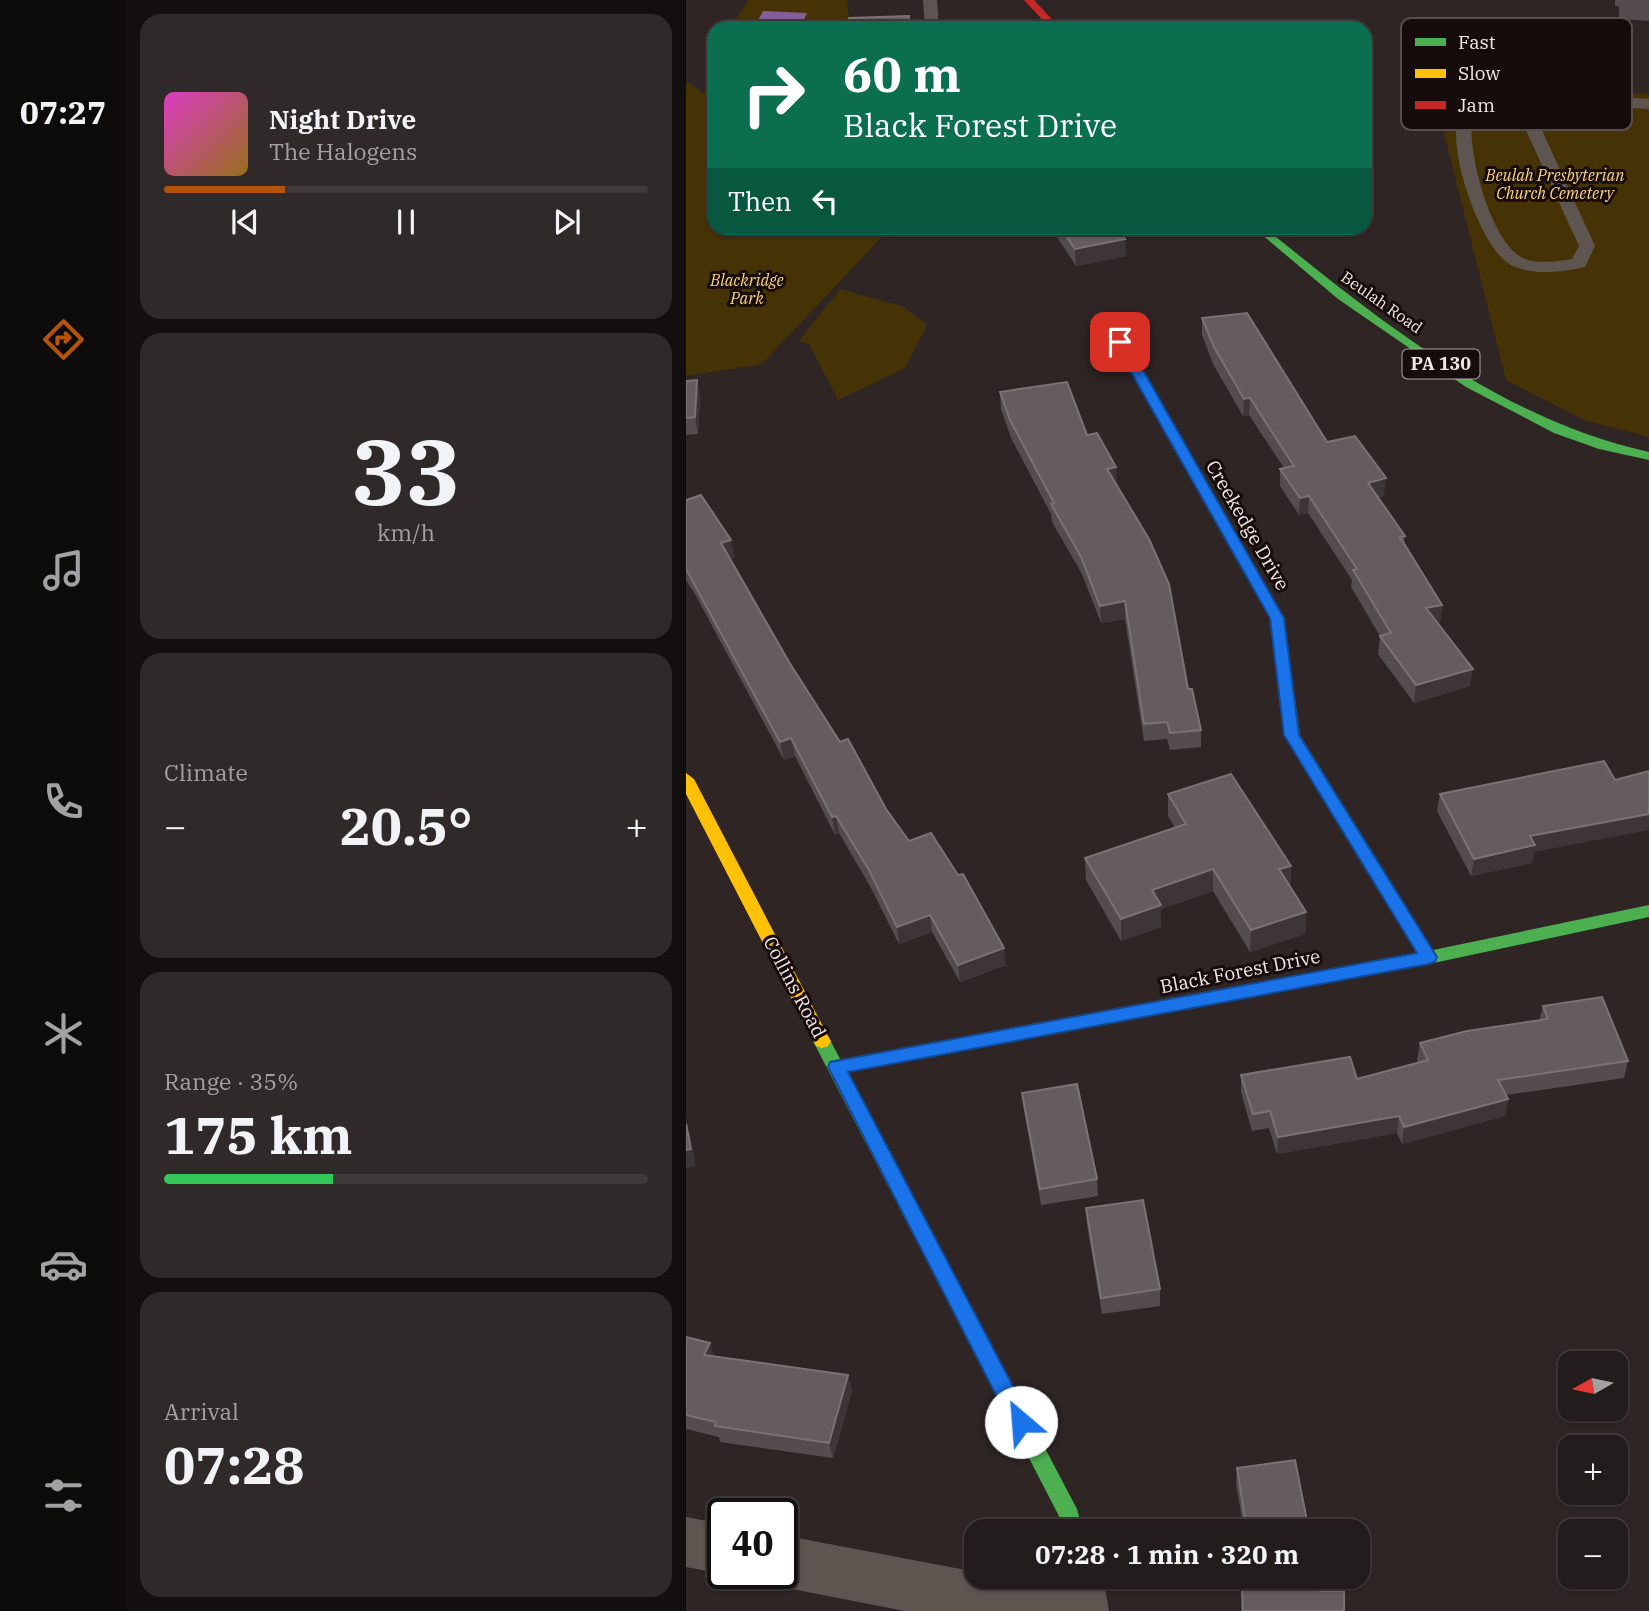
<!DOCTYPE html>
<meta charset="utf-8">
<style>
:root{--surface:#231c1c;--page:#2f2929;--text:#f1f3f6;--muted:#a3a1a3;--line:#403a3b;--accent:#b45309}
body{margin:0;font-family:"IBM Plex Serif",serif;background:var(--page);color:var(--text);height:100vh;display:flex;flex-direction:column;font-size:26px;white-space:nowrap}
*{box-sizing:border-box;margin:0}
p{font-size:23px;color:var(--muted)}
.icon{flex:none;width:38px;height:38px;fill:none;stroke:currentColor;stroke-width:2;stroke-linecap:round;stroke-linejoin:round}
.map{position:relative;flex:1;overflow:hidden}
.details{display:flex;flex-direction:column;gap:14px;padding:14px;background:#130f0f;width:560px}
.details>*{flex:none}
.hud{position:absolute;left:21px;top:21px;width:665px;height:214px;border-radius:21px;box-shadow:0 2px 5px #0004,0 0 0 2px var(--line);background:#0b6e4f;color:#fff;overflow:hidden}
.needle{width:46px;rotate:261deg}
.fabs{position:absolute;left:872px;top:1351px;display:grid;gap:14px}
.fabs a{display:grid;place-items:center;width:70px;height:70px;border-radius:14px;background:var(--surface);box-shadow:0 2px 5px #0004,0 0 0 2px var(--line);font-size:35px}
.speed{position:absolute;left:21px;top:1498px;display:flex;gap:14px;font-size:35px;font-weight:700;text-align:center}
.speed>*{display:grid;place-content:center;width:91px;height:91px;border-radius:50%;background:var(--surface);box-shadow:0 2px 5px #0004,0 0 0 2px var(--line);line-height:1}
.speed .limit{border:4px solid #111;border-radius:10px;background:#fff;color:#111}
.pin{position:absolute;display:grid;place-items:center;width:60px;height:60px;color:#fff;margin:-30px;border-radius:14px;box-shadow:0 4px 10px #0006}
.me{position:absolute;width:77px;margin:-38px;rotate:333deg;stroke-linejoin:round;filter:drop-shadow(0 0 5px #0008)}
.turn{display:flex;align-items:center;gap:24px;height:147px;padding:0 21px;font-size:32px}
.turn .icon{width:91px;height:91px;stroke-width:2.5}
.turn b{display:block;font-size:49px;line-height:60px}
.then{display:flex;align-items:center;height:66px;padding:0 21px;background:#0003;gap:14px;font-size:26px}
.big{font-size:52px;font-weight:700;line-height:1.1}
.details .tile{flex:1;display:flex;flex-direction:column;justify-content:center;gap:10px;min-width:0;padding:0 24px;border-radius:21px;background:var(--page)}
.details .dial{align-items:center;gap:0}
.dial b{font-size:91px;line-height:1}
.song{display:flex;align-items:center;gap:21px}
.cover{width:84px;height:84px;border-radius:10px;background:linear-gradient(135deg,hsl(310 70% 55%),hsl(40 70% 35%))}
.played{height:7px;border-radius:4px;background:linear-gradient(90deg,var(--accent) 25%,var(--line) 25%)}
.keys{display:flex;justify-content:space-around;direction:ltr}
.heat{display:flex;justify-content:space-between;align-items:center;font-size:38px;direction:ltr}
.charge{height:10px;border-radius:5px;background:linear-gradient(90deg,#34c759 35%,var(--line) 0)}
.trip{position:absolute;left:278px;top:1519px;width:406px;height:70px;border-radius:21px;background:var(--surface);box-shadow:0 2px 5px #0004,0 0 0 2px var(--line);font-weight:700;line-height:70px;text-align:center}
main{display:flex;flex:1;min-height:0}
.dock{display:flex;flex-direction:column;width:126px;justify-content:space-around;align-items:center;background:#0e0b0b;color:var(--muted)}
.dock .icon{width:49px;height:49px}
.dock .selected{color:var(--accent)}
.dock b{font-size:32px;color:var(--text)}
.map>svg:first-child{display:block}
.green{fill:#453205}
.water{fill:#855d99}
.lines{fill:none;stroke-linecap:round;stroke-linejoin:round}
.lane{fill:#5f5550;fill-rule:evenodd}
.street{fill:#5f5550;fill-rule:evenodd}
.fast{fill:#4caf50;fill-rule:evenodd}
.slow{fill:#ffc107;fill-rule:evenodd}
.jam{fill:#c62828;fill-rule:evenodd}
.wall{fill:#544c4d}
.shaded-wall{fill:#3e3536}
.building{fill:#655c5e;stroke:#7b7273;stroke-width:2}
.route{fill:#1a73e8;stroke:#114b97;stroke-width:2}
.labels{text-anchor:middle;stroke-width:6;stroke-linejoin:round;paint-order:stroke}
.far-park-label{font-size:16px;font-style:italic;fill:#fcd481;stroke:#160c0c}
.far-street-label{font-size:16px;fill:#f3e5e5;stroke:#160c0c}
.shield{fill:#160c0c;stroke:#b1a4a4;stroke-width:2}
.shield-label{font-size:18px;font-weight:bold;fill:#f3e5e5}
.street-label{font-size:19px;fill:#f3e5e5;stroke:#160c0c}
.key{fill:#160c0c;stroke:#584d4d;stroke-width:2}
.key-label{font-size:19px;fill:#f3e5e5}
</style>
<main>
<nav class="dock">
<b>07:27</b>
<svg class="icon selected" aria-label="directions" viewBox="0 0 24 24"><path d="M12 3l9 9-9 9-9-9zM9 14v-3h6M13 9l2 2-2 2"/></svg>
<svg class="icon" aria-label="music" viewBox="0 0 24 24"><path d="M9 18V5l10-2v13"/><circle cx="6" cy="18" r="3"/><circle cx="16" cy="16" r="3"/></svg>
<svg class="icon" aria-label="phone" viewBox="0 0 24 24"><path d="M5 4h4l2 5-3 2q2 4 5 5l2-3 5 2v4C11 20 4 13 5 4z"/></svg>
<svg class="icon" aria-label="climate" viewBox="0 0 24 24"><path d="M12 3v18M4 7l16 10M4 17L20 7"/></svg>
<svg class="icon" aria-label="car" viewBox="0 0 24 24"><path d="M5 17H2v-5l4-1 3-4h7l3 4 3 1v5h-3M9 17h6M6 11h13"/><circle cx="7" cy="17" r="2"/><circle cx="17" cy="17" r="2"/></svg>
<svg class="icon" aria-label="filters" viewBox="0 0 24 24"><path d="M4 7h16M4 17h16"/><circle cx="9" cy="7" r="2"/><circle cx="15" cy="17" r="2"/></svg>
</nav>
<section class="details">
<div class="tile">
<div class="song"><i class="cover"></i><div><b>Night Drive</b><p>The Halogens</p></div></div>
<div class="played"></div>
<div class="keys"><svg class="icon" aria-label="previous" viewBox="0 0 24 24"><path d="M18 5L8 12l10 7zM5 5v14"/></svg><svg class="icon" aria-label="pause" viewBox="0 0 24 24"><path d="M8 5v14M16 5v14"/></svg><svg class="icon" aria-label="next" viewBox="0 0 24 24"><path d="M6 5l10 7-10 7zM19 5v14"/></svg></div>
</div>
<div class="tile dial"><b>33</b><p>km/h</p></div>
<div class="tile"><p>Climate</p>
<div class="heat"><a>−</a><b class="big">20.5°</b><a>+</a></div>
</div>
<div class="tile"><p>Range · 35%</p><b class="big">175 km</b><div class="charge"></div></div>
<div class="tile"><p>Arrival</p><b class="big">07:28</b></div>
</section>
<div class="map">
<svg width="963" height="1611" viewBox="0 0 963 1611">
<rect width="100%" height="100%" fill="#2f2525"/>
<g class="green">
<path d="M63,0H161L164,28H44Z"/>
<path d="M28,51V228H204L76,364L0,376V81L20,95L19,64Z"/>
<path d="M884,89L963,94V437L898,420L820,380L748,93Z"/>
<path d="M154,289L218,307L241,325L219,368L152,400L123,344L113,341Z"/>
</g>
<path class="water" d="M77,11L121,13L114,28H68Z"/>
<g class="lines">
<g class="lane">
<path d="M237,0H251L253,28H239Z"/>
<path d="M868,93L963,99V109L868,103L855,114L854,126L909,246L899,267C876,272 847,276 825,265C794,249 758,143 774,113C804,98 835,94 868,93ZM850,103L840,113L838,126L893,246L886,259C871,261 852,265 837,258C805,243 781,152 786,118L820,106Z"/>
</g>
<g class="street">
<path d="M0,1517L37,1524V1573H40L37,1574L0,1567Z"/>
<path d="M96,1535L290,1572V1577C316,1577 342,1580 366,1590L365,1577H417L423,1611H219L96,1587L77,1579L75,1573H96Z"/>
</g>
<g class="fast">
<path d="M568,228H579C694,321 816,420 963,452V460L913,449L868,433L780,387L652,299Z"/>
<path d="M434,338L440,342L598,618L614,735L747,950L963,905V917L743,964L501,1009L495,1007L492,1002L495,997L501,995L732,953L598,735L584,618L428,342Z"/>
<path d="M136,1034L142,1036L391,1509L397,1531H375L374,1518L127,1041L130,1036Z"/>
</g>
<path class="slow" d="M0,773L8,779L142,1036L145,1041L142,1046L136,1048L130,1046L0,794Z"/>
<g class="jam">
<path d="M338,0H348L374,28H364Z"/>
<path d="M501,995L507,997L510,1002L507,1007L501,1009L151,1074L145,1072L142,1067L145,1062L151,1060Z"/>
</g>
</g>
<g class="wall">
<path d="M929,0H963V21L933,19V6H929Z"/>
<path d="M365,228H431L440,256L390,266Z"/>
<path d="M516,318L641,442L698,496L692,497L719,536L718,544L756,605L754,622L752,623L784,686L728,703L692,654L694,636L665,587L666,580L622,513L613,515L594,486V469L598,468L563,415L557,416L527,364L516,335Z"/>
<path d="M0,381L14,397L12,434L0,435Z"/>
<path d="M314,392L401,435L430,467V485L515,730V747L484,750L481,739L458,741L439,619L415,623L396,574L366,522L365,514L325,438L315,409Z"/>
<path d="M0,500L49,557L44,559L103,662L154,742L223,841L320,965L274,982L246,932L213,944L185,888L153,833L149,835L109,756L98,760L10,596L0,580Z"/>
<path d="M482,794L605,866L604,886L620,912L619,934L564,952L527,891L475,909V927L435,941L400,880L399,858L489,828L482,816Z"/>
<path d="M754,794L848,852L846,863L785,876L751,811Z"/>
<path d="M857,1006L942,1061L938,1078L820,1095L822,1099L819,1116L716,1144L711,1133L591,1154L583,1128L566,1131L555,1092V1075L671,1079L732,1063L731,1060L734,1043L853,1021Z"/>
<path d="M336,1093L411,1179L412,1196L355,1205L338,1110Z"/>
<path d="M400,1208L474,1289V1306L416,1314L401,1224Z"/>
<path d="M0,1337L28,1356L162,1375L166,1391L147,1458L34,1442L33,1437L0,1429Z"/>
<path d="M551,1468L623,1531H558L550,1483Z"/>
<path d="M566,1577H631L634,1591L658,1611H555L556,1589H568Z"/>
</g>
<g class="shaded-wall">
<path d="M439,239L440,256L390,266L389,249Z"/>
<path d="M11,380L14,397L12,434L9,417Z"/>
<path d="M564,398L563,415L557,416L558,399Z"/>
<path d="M430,467L431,485L421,487V469Z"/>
<path d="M700,478L698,496L680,500L682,483Z"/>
<path d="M623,496L622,513L613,515L614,498Z"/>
<path d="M45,540L49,557L39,561L35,543Z"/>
<path d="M439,601V619L415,623L414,606Z"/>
<path d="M756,605L754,622L738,625L740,608Z"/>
<path d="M787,669L784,686L728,703L730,685Z"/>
<path d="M105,738L109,756L98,760L94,742Z"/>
<path d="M963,814V830L848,852L846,863L785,876L788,859L844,836Z"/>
<path d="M150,816L153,833L149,835L146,817Z"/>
<path d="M605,866L603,888L593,869Z"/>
<path d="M527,869V891L475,909V927L435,941V919L466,890Z"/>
<path d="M620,912L619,934L564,952L565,930Z"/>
<path d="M244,915L246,932L213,944L211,927Z"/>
<path d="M318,948L320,965L274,982L272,965Z"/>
<path d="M822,1099L819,1116L716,1144L718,1127Z"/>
<path d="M713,1116L711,1133L591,1154L592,1137Z"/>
<path d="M0,1117L10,1166L0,1168Z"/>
<path d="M24,1343L29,1359L18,1355Z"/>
<path d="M162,1375L166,1391L147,1458L143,1443Z"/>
</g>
<g class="building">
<path d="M223,16L221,28H161L163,18Z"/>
<path d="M375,228H431L439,239L389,249Z"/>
<path d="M561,313L641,442L669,436L700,478L682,483L719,536L714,537L756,605L740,608L787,669L730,685L694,636L705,633L667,570L671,569L623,496L614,498L594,469L608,466L564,398L558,399L528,347L516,318Z"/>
<path d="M11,380L9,417L0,418V381Z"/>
<path d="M381,382L401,435L411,433L430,467L421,469L463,539L483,584L502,689H506L515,730L484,733L481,722L458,724L439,601L414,606L395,557L365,504L368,503L324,420L314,392Z"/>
<path d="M15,495L45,540L35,543L103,662L154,742L162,739L200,809L223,841L245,833L272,875L277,874L318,948L272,965L244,915L211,927L183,870L150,816L146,817L105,738L94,742L0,569V500Z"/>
<path d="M918,761L929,780L963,771V814L844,836L849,845L788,859L754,794Z"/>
<path d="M545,774L605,866L593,869L620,912L565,930L527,869L466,890L475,905L435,919L399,858L500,824L482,794Z"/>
<path d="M916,997L942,1061L812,1080L822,1099L718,1127L713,1116L592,1137L584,1111L567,1114L555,1075L664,1057L671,1079L742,1060L734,1043L781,1031L862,1019L857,1006Z"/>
<path d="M391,1084L411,1179L354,1189L336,1093Z"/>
<path d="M0,1124L5,1149L0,1150Z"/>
<path d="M457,1200L474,1289L415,1298L400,1208Z"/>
<path d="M0,1337L24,1343L18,1355L162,1375L143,1443L29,1426L30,1422L0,1415Z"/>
<path d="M609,1460L623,1531H561L551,1468Z"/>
<path d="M569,1577H631L634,1591H658V1611H557L556,1589H571Z"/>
</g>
<path class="route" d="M434,338L441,342L598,618L613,735L751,957L749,962L743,964L162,1072L342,1415L345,1422L342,1428L335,1431L327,1428L142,1067L144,1062L731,953L598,735L584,618L428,342Z"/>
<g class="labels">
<g class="far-park-label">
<text x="869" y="181">Beulah Presbyterian<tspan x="869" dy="18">Church Cemetery</tspan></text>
<text x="61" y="286">Blackridge<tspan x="61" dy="18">Park</tspan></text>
</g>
<g class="far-street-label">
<text transform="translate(696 302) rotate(35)" y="6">Beulah Road</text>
</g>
<rect class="shield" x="716.5" y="349.5" width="77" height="29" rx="5"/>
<g class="shield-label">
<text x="755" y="370">PA 130</text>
</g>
<g class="street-label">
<text transform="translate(562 525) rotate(60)" y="7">Creekedge Drive</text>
<text transform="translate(554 971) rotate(-11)" y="7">Black Forest Drive</text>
<text transform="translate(109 987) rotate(62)" y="7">Collins Road</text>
</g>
</g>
<rect x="715" y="18" width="231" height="112" rx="10" class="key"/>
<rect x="729" y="38" width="31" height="8" fill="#4caf50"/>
<rect x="729" y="69" width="31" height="9" fill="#ffc107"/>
<rect x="729" y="101" width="31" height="8" fill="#c62828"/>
<g class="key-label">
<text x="772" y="49">Fast</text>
<text x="772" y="80">Slow</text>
<text x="772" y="112">Jam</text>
</g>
</svg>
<div class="fabs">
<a><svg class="needle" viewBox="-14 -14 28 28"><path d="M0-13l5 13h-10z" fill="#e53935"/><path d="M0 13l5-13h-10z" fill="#a3a1a3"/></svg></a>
<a>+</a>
<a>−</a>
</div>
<div class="speed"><div class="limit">40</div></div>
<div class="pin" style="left:434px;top:342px;background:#d93025"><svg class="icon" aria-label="arrive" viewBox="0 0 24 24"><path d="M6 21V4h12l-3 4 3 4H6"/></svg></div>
<svg class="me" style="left:335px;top:1422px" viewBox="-20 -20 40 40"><circle r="19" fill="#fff"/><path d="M0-13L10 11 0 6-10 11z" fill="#1a73e8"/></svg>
<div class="trip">07:28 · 1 min · 320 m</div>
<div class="hud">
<div class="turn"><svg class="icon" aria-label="right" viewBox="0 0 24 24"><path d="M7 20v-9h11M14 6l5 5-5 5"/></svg><div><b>60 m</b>Black Forest Drive</div></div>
<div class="then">Then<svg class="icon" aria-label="left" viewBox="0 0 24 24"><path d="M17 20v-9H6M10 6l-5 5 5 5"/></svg></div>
</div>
</div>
</main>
